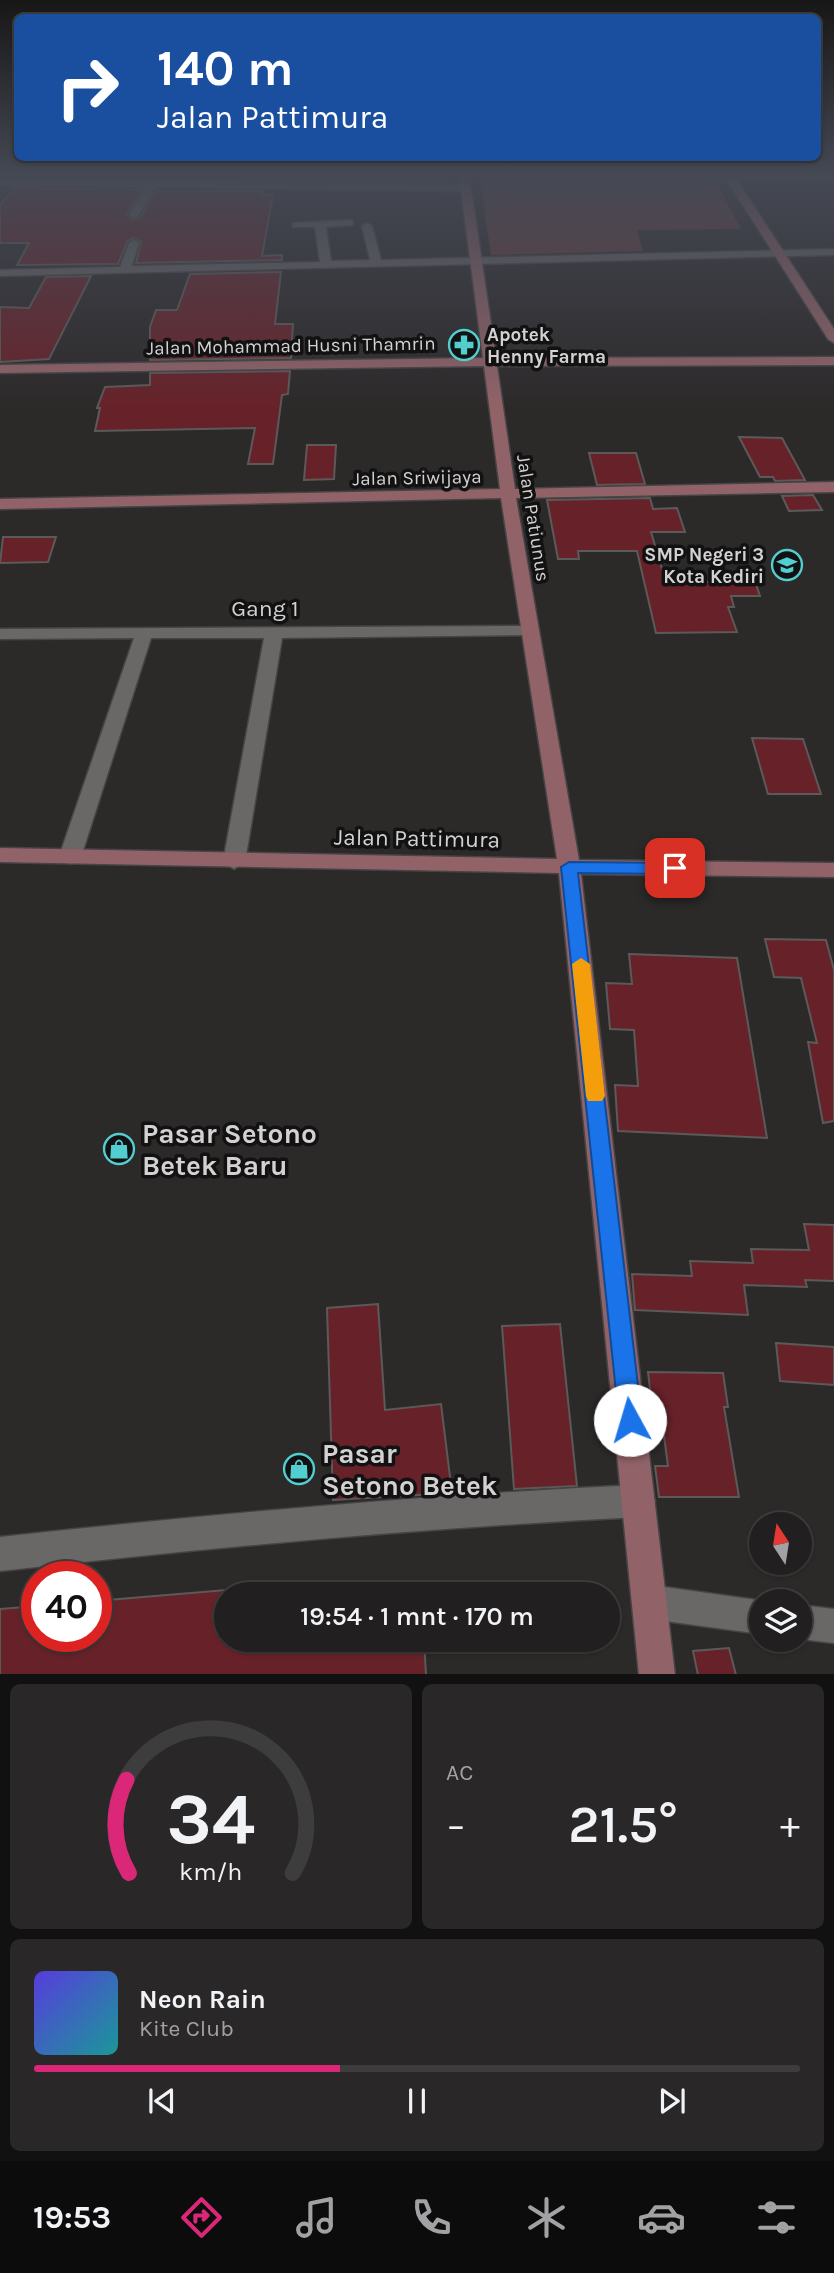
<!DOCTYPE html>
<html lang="id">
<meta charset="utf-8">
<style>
:root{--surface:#211f1f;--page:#292728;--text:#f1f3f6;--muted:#a2a2a4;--line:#3e3d3d;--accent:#db2777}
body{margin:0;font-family:Karla,sans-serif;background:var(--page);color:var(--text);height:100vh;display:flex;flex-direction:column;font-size:26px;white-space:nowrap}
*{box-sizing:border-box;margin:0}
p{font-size:23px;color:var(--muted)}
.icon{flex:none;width:38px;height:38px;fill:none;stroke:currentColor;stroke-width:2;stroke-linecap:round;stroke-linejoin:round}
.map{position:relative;height:1674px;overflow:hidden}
.sheet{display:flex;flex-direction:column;gap:10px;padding:10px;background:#121111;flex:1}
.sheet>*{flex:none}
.top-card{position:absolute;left:14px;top:14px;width:807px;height:147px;border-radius:10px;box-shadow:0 2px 5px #0004,0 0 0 2px var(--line);background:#1a4fa0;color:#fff;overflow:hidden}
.needle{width:46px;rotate:348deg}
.controls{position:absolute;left:749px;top:1512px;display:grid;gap:14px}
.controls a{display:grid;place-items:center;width:63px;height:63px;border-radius:50%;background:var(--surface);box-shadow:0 2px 5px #0004,0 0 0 2px var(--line);font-size:35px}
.speed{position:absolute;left:21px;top:1561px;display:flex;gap:14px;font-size:35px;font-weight:700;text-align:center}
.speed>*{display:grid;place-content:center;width:91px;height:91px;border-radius:50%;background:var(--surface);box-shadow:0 2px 5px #0004,0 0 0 2px var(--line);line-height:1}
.speed .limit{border:10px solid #d22;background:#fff;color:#111}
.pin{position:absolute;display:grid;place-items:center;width:60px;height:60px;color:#fff;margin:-30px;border-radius:14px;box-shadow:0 4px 10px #0006}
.me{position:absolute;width:77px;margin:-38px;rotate:354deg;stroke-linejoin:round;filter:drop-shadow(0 0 5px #0008)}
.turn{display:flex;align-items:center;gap:24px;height:147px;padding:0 28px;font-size:32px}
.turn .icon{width:91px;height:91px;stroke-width:2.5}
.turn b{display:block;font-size:49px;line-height:60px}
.big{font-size:52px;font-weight:600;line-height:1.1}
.sheet .card{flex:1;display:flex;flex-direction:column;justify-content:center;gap:10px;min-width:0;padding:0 24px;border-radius:10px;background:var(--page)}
.sheet .dial{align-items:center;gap:0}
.dial svg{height:182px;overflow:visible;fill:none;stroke:var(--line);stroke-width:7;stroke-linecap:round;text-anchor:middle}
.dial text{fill:var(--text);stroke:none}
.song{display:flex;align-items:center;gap:21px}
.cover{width:84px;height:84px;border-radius:10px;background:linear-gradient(135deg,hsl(250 70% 55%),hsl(180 70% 35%))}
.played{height:7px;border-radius:4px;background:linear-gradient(90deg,var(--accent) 40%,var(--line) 40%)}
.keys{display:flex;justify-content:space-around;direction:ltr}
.heat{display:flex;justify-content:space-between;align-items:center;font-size:38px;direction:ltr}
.sheet .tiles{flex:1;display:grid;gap:10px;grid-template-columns:1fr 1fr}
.card:last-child{grid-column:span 2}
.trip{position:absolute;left:214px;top:1582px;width:406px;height:70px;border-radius:35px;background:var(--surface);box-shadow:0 2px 5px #0004,0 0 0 2px var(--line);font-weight:600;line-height:70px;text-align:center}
.tab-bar{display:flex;height:112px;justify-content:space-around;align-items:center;background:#0d0c0c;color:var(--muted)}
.tab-bar .icon{width:49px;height:49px}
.tab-bar .selected{color:var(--accent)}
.tab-bar b{font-size:32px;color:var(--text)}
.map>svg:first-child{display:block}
.green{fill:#6a3b3d}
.building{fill:#672229;stroke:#5c5959;stroke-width:2}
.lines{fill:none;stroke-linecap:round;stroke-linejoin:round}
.street-casing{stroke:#464444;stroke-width:3}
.secondary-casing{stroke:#464444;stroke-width:3}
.street{fill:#6a6767;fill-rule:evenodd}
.secondary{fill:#916368;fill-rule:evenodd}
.route{fill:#1a73e8;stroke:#114b97;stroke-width:2}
.slow{fill:#f59e0b}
.labels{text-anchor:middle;stroke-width:7;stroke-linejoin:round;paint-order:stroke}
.far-poi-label{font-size:19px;font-weight:bold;fill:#d3d1d1;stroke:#131212;text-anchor:start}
.far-street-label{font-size:19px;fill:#d3d1d1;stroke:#131212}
.street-label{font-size:23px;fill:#d3d1d1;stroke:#131212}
.near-poi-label{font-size:28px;font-weight:bold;fill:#d3d1d1;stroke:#131212;text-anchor:start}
</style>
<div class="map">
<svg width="834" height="1675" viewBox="0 0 834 1675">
<rect width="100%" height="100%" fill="#2c2929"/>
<path class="green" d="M479,174H712L741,229L637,230L643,251L491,255Z"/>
<g class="building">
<path d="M14,188L141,190L127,214L133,220L141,216L156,191H263L262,195H273L262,256L282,255V260L136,263L141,242L133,238L127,242L118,264L17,265L29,243H0V205Z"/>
<path d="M281,272L275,324H293L291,358L150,360V327L156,310H177L190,274Z"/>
<path d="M91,276L49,359L0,362V307L29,308L46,277Z"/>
<path d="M290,371L288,394L282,395L273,464H248L255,428L95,431L100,408H97L105,387L150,385V373Z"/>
<path d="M739,437L782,438L805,480L775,481L773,477H760Z"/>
<path d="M307,445H336L334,479L304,480Z"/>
<path d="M589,453H636L645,484L597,485Z"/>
<path d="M813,495L822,510L789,511L782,496Z"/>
<path d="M650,498L653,509L677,508L685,532H651L666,582H725L723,575H753L760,596H731L734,607H728L737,632L656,633L637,551H578L579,559H558L547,500Z"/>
<path d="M3,537H56L48,562L0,563Z"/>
<path d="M752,738L803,739L821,794H768Z"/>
<path d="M765,939L826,940L834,970V1121L823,1123L808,1042L817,1043L801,978L774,977Z"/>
<path d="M629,954L737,958L767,1138L618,1131L615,1085L638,1086L634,1030L610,1029L606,983L632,984Z"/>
<path d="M804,1224L834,1225V1281L805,1280L807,1287L744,1285L748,1315L635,1310L632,1274L692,1276L690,1261L753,1263L751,1249L809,1250Z"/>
<path d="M378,1304L385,1410L441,1404L452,1493L333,1500L327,1308Z"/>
<path d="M560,1324L577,1486L514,1489L502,1326Z"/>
<path d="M776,1343L834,1347V1385L780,1381Z"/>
<path d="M648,1372L723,1373L728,1407H724L739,1497H659L655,1466H668L660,1406H652Z"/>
<path d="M226,1590V1640H424L426,1675H0V1609L37,1606V1636H96V1601Z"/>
<path d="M729,1648L736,1675H698L693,1651Z"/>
</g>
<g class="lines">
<g class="street-casing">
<g id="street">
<path d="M725,174H834V179L729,178Z"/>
<path d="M0,179L466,185L471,188L466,191L155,187L139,215L134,218L129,215L145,187L0,185Z"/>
<path d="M349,220L353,221V225L326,227L331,261L370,260L362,226L367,223L372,226L381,260L834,249V255L0,276V270L120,267L129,243L134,240L139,243L132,266L320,262L315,227H293V223Z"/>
<path d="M530,626L536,627L539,631L536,635L282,638L245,862L234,869L223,862L264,638H151L81,857L70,864L59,857L134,638L0,639V629Z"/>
<path d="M639,1485L650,1490L655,1501L650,1512L639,1517C425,1528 213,1547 0,1571V1537C213,1514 425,1495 639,1485Z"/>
<path d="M650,1585L764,1601H761V1634L650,1619L638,1614L633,1602L638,1590Z"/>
<path d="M800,1605L834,1609V1643L800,1639Z"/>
</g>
</g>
<g class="secondary-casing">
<g id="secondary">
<path d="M459,174H469L496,358L834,357V365L497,366L515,489L834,482V492L516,498L579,860L834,863V877L581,874L675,1675H639L559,873L0,862V848L557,859L501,498L0,509V499L500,489L484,366L0,373V365L483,358Z"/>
<path d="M723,174H733L834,329V343L828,339Z"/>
</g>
</g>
<use href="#street" class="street"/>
<use href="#secondary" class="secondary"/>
</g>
<linearGradient id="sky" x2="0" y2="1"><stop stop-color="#181717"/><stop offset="0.43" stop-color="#454954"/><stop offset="1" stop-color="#454954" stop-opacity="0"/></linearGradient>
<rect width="834" height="409" fill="url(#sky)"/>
<path class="route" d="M569,862L675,863L683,868L675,874L578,873L642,1420L639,1427L630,1431L622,1427L619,1420L561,867Z"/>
<path class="slow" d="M581,958L590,964L605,1096L602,1101H588L586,1096L572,964Z"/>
<defs>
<g id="pharmacy-ring" transform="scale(1.575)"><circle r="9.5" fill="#131212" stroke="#52cdd0" stroke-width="1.5"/><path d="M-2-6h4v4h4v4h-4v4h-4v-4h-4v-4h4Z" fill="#52cdd0"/></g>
<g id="school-ring" transform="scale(1.575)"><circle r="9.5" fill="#131212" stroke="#52cdd0" stroke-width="1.5"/><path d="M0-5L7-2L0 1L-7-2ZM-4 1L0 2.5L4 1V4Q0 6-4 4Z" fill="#52cdd0"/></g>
<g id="shop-ring" transform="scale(1.575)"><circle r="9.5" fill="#131212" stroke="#52cdd0" stroke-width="1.5"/><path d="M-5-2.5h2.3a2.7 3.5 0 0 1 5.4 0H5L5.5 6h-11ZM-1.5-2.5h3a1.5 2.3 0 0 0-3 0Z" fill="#52cdd0"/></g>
</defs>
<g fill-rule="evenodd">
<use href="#pharmacy-ring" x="464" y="345"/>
<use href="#school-ring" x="787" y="565"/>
<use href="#shop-ring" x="119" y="1149"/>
<use href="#shop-ring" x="299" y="1469"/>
</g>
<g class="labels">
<g class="far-poi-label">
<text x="487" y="341">Apotek<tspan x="487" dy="22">Henny Farma</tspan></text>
<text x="764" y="561" text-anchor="end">SMP Negeri 3<tspan x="764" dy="22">Kota Kediri</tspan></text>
</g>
<g class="far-street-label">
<text transform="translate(291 345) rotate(-1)" y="7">Jalan Mohammad Husni Thamrin</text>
<text transform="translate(417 477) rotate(-1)" y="7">Jalan Sriwijaya</text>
<text transform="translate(534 518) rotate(81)" y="7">Jalan Patiunus</text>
</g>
<g class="street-label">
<text x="265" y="616">Gang 1</text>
<text transform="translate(417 838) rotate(1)" y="8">Jalan Pattimura</text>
</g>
<g class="near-poi-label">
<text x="142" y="1143">Pasar Setono<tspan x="142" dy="32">Betek Baru</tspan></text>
<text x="322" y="1463">Pasar<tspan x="322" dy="32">Setono Betek</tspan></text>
</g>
</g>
</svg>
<div class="controls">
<a><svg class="needle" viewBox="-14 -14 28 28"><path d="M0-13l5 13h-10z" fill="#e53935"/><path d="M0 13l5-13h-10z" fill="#a2a2a4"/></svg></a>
<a><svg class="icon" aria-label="layers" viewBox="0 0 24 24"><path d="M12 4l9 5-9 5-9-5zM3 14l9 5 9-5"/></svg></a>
</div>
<div class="speed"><div class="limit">40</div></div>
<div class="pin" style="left:675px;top:868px;background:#d93025"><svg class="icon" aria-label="arrive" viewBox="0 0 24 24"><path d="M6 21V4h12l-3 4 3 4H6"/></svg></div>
<svg class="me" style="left:630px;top:1420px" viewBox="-20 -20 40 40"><circle r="19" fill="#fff"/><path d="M0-13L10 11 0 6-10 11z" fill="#1a73e8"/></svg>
<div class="trip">19:54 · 1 mnt · 170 m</div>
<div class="top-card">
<div class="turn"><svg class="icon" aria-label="right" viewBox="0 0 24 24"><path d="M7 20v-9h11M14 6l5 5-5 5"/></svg><div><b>140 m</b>Jalan Pattimura</div></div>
</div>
</div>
<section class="sheet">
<div class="tiles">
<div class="card dial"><svg viewBox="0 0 100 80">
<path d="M14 69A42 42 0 1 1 86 69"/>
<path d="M14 69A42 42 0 0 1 13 28" stroke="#db2777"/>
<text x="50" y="56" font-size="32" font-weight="700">34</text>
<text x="50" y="72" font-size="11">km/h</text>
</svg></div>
<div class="card"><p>AC</p>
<div class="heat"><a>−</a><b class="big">21.5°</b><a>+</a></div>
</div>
<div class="card">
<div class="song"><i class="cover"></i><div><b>Neon Rain</b><p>Kite Club</p></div></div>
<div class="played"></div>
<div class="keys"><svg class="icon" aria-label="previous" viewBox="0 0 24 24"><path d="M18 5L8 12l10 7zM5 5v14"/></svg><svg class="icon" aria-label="pause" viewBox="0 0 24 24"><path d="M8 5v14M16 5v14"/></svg><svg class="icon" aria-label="next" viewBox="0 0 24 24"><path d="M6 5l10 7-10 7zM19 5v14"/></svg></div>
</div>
</div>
</section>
<nav class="tab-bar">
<b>19:53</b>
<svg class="icon selected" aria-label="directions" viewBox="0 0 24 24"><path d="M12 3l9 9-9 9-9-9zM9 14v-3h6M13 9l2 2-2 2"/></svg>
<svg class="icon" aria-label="music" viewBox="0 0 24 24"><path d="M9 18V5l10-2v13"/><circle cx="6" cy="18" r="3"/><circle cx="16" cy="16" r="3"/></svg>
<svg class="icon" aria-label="phone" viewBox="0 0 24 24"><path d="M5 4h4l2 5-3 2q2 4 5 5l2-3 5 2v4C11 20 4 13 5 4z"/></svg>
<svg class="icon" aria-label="climate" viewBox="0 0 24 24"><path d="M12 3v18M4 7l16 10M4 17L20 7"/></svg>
<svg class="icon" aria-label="car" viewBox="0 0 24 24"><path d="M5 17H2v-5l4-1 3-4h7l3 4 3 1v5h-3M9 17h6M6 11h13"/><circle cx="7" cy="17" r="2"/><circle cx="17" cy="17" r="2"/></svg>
<svg class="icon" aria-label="filters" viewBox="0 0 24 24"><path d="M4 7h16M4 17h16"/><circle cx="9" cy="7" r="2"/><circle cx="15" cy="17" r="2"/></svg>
</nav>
